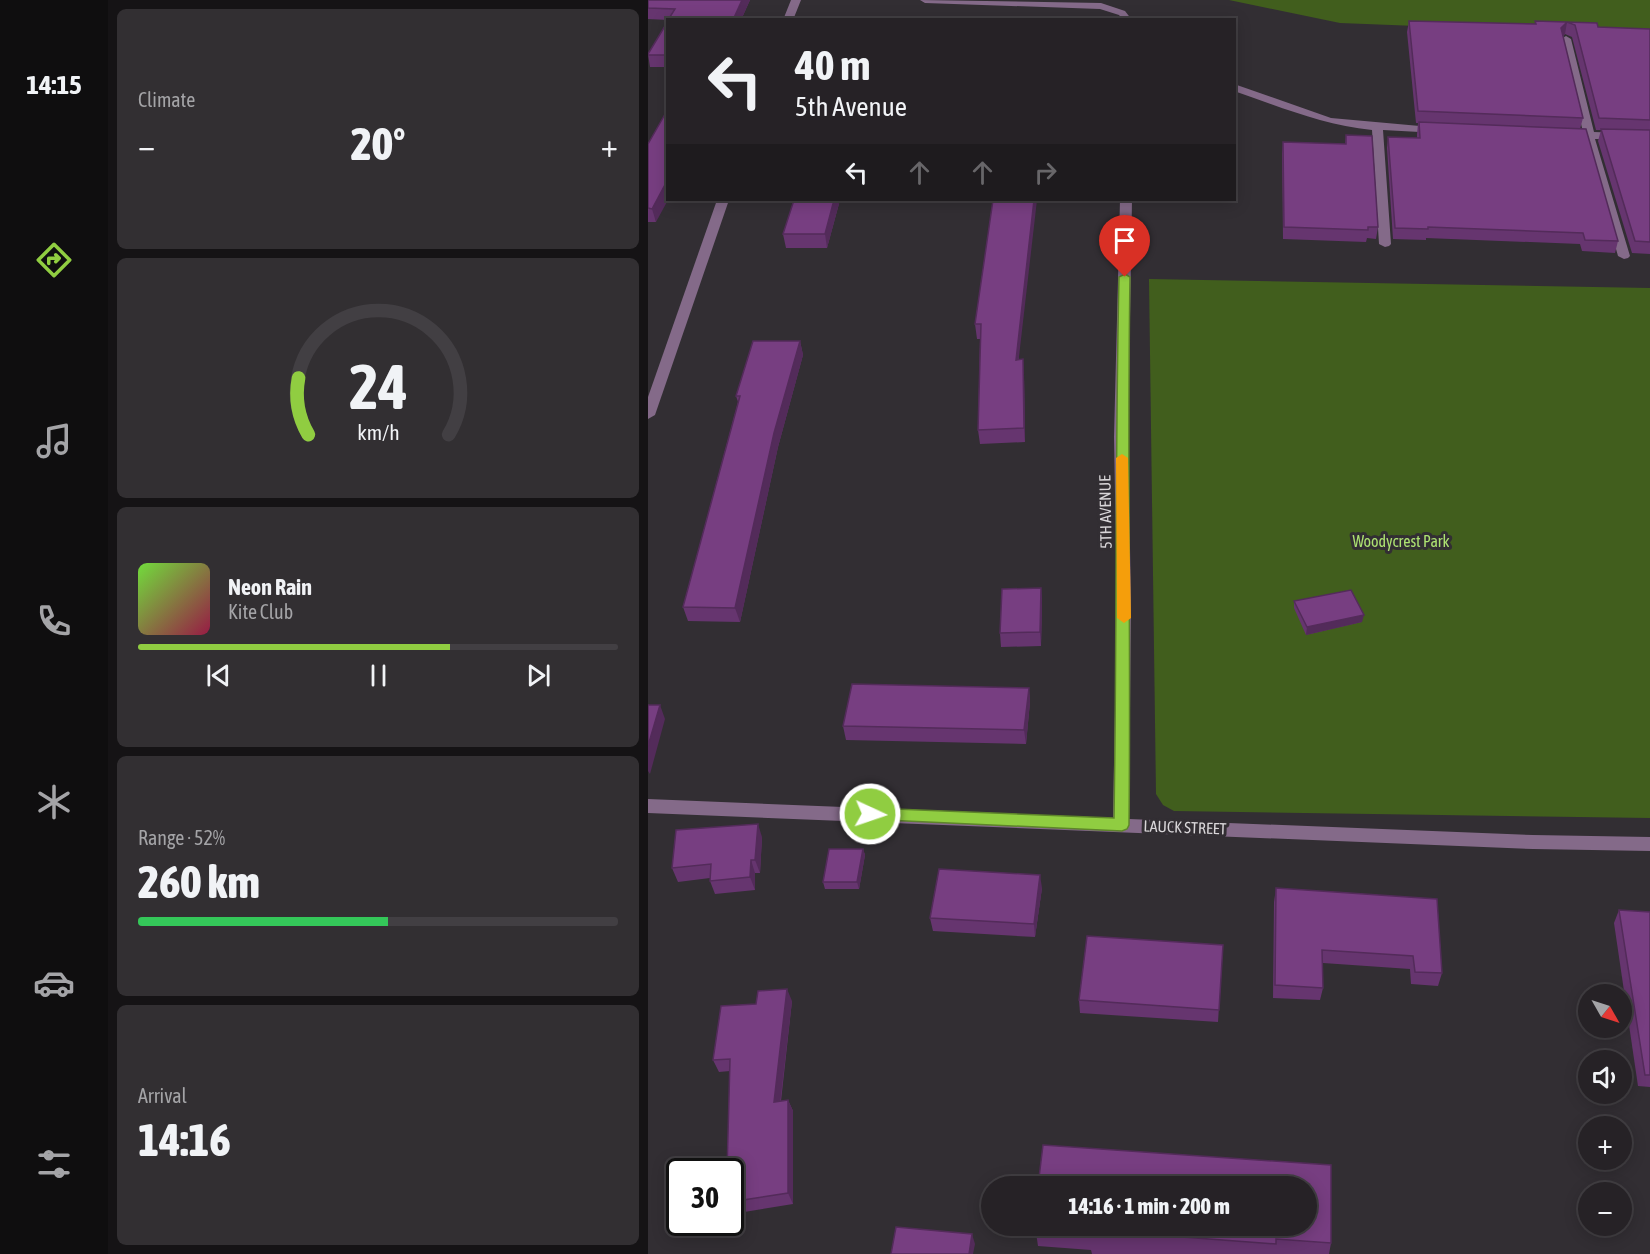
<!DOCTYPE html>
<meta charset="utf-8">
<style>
:root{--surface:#262226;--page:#322f32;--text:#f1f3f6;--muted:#a4a4a7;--line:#423f43;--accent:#90cd41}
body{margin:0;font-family:"Asap Condensed",sans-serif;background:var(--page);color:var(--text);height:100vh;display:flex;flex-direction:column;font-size:22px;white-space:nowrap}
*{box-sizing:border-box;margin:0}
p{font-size:20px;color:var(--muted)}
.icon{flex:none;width:33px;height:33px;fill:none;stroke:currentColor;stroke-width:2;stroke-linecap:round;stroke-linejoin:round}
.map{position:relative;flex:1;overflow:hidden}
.panel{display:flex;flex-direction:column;gap:9px;padding:9px;background:#151315;width:540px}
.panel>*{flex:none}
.banner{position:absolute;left:18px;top:18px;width:570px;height:183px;border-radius:0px;box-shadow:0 3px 15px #0003,0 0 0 2px var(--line);background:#262226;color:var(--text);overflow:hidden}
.needle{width:39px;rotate:129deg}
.tools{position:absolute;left:930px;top:984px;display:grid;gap:12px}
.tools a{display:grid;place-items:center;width:54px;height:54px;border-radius:50%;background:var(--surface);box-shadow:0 3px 15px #0003,0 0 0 2px var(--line);font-size:30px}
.speed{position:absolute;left:18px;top:1158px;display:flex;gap:12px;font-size:30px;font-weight:700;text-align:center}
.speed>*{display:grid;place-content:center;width:78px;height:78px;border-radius:50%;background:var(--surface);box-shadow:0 3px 15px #0003,0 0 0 2px var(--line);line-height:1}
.speed .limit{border:3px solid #111;border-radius:9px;background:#fff;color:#111}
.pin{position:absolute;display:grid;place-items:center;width:51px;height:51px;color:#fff;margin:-62px -26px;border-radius:50% 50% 50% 0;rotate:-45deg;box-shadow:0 0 6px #0007}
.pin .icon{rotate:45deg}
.me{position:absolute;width:66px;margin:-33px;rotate:93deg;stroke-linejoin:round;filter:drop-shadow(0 0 4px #0008)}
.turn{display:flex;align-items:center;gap:21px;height:126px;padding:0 30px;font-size:27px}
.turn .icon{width:78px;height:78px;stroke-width:2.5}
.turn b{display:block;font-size:42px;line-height:51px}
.lanes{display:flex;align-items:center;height:57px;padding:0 30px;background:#0003;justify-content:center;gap:30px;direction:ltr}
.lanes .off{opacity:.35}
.big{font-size:45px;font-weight:800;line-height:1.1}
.panel .tile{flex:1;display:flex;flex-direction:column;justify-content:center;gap:9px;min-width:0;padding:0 21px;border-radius:9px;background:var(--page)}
.panel .dial{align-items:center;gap:0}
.dial svg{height:156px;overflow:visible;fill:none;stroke:var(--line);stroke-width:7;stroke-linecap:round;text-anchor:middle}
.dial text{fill:var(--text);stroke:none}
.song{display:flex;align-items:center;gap:18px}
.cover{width:72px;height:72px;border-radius:9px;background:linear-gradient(135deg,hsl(100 70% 55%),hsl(340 70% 35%))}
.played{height:6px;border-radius:3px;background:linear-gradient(90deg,var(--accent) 65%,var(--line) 65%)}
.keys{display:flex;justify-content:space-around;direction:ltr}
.heat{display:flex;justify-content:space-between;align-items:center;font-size:33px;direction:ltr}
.charge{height:9px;border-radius:4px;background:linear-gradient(90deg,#34c759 52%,var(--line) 0)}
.trip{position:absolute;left:333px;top:1176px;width:336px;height:60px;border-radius:30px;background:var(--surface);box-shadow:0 3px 15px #0003,0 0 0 2px var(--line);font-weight:800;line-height:60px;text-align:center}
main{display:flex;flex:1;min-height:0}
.tab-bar{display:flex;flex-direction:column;width:108px;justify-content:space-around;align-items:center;background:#0f0e0f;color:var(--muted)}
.tab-bar .icon{width:42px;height:42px}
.tab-bar .current{color:var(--accent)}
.tab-bar b{font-size:27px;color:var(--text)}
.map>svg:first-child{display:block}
.green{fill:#415e1d}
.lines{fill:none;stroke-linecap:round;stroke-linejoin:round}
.minor{fill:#846a89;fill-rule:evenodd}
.wall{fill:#66356f}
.shaded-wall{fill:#532b5a}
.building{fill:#773e81;stroke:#532b5a;stroke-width:1.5}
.route{fill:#90cd41;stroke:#5e852a;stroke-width:1.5}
.slow{fill:#f59e0b}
.labels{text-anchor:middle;stroke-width:6;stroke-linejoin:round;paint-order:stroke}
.street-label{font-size:16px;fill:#d9d6d9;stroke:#322e33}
.park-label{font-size:16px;fill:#ade272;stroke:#322e33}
</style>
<main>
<nav class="tab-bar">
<b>14:15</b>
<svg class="icon current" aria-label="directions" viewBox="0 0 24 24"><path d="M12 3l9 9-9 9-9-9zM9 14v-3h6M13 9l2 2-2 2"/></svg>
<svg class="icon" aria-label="music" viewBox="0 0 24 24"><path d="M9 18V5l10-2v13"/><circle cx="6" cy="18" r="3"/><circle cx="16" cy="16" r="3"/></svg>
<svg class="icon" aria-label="phone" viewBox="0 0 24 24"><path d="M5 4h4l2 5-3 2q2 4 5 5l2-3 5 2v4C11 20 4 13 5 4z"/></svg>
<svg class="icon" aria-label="climate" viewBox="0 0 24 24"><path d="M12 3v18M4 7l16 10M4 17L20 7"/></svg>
<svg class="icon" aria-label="car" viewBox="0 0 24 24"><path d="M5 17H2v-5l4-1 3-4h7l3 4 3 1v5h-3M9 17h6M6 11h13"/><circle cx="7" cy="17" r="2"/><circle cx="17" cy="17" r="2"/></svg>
<svg class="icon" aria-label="filters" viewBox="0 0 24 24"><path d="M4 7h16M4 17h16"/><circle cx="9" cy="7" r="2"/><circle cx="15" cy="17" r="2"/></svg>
</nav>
<section class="panel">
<div class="tile"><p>Climate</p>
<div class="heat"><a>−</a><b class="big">20°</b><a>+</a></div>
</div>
<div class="tile dial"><svg viewBox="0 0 100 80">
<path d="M14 69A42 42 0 1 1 86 69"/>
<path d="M14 69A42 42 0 0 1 9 40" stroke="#90cd41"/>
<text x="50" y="56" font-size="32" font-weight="700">24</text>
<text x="50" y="72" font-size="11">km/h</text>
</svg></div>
<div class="tile">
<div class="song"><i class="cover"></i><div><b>Neon Rain</b><p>Kite Club</p></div></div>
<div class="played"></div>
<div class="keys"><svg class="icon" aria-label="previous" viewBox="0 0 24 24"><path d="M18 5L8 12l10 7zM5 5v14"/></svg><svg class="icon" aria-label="pause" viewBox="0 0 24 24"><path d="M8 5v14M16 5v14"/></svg><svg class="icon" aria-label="next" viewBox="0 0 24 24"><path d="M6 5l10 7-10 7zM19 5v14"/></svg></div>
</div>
<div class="tile"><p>Range · 52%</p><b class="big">260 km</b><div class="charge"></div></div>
<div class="tile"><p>Arrival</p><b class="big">14:16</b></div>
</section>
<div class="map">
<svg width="1002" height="1254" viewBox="0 0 1002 1254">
<rect width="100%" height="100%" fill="#322e33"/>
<g class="green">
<path d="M581,0H1002V35L692,23Z"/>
<path d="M501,279L1002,288V818L526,811L515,805L508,794Z"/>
</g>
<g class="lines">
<g class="minor">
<path d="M143,0H153L145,20H135Z"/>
<path d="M272,0L453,3L477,11L484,20H475L471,15L452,9L277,3Z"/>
<path d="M918,36L923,39L946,132L1002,134V140L947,139L982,256L980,258L976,259L970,256L937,139L919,138L914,135L919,132H935L913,39Z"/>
<path d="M586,84L683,118L794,128V132L790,133L735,130L743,244L741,246L737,247L731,244L724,130C675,125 633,107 586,91Z"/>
<path d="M69,200H81L7,415L0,419V397Z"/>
<path d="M472,200H484L480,437L483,603L481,819L885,835L1002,837V851L885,849L0,813V799L465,818L469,603L466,437Z"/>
</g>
</g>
<g class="wall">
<path d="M0,0H102L93,20H20L0,19Z"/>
<path d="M20,21V67H2L0,54Z"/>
<path d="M761,21L887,24V21L949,23L950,27L1002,29V254L984,253L950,141L953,130H948L924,37L917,34L915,36L935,118L932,129L970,241L967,253L934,251L932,244L778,238V240L745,239L739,148L740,137L769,138V134L770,123H768L759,32Z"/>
<path d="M698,135L730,227L728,239L719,238L718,242L635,239L634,154L635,142L697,144Z"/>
<path d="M0,144L8,222H0Z"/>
<path d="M192,200L179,248H138L135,234Z"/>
<path d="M345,200L371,360L376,374L377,442L332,444L330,430L332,339H329L327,324Z"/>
<path d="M152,341L155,355L130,447L92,622L40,621L35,607L90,402L88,396Z"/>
<path d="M393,588L394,603L393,646L353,647L352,633Z"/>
<path d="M646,601L714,622L658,635L646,608Z"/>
<path d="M381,688L382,702L378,744L198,740L195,726Z"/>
<path d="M114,837L112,873H107V890L67,894L62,881V878L30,882L24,868Z"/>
<path d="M215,849L217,855L211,889H177L175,882Z"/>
<path d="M394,888L387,937L285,931L282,918Z"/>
<path d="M628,888L789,899L794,973L790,986L763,984L762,969L675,963V988L672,1000L625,998L626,902Z"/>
<path d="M971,910L1002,912V1087L990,1086L966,923Z"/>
<path d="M575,945L570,1022L432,1013L431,1000Z"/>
<path d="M144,1001L133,1101L140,1100L145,1111V1204L84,1214L82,1211V1071L71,1072L65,1060L108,1004Z"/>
<path d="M387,1226H658L683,1243L681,1254H444L443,1250L390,1246Z"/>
</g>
<g class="shaded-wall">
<path d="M94,0H102L93,20H85Z"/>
<path d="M919,22L917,34L911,40L913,28Z"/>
<path d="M20,179V200L8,222L4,209Z"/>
<path d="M186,200H192L179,248L177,234Z"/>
<path d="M386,200H389L369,374L368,360Z"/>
<path d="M152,341L155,355L130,447L92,622L87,608L126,433Z"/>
<path d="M375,359L376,374L377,442L376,428Z"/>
<path d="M393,588L394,603L393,646L392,632Z"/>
<path d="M716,615L714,622L658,635L659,627Z"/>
<path d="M381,688L382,702L378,744L376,730Z"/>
<path d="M12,705L17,719L2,774L0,771V746Z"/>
<path d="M110,824L114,837L112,873L107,860Z"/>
<path d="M215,849L217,855L211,889L209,882Z"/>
<path d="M103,860L107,873V890L102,877Z"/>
<path d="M392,875L394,888L387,937L386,924Z"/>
<path d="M139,989L144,1001L131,1113L126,1102Z"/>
<path d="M140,1100L145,1111V1204L140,1193Z"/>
<path d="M324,1234L327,1244L325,1254H321Z"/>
</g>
<g class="building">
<path d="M0,0H94L85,20H20L27,9L0,8Z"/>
<path d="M20,21V55H0V54Z"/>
<path d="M761,21L888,24L887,21L949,23L950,27L1002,29V120L951,118L927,25L919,22L913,28L935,118L770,111Z"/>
<path d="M20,109V179L4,209L0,208V144Z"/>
<path d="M771,122L938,129L970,241L937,240L935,233L780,227V229L747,228L740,137L772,138Z"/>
<path d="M953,129L1002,130V242L987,241Z"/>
<path d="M698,135L724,136L730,227H720V230L636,227L635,142L698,144Z"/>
<path d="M146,200H186L177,234H135Z"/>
<path d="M345,200H386L368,360L375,359L376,428L330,430L333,324H327Z"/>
<path d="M105,341H152L126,433L87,608L35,607L92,396H88Z"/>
<path d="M393,588L392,632L352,633L354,589Z"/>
<path d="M703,590L716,615L659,627L646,601Z"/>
<path d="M204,684L381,688L376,730L195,726Z"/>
<path d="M0,705H12L0,746Z"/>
<path d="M110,824L107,860H103L102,877L62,881L63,864L24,868L28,830Z"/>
<path d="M181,849H215L209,882H175Z"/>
<path d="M291,869L392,875L386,924L282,918Z"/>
<path d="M628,888L789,899L794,973L767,972L765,956L674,950L675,988L627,985Z"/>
<path d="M971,910L1002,912V1075H997Z"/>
<path d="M439,936L575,945L571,1010L431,1000Z"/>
<path d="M139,989L126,1102L140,1100V1193L82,1202V1172H79L82,1059L65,1060L73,1006L108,1004L110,991Z"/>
<path d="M395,1145L683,1165V1243L628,1239V1244L442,1230V1226H658V1186H390Z"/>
<path d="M248,1227L324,1234L321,1254H243Z"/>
</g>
<path class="route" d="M477,274L482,277C479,460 483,642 481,825L479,829L474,831L216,819L214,814L216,810L222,808L466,818C469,638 467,457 471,277Z"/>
<path class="slow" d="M474,454L480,458L483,618L476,623L469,618L468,458Z"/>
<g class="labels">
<g class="street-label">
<text transform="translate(457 512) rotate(-91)" y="6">5TH AVENUE</text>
<text transform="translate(537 827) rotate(2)" y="6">LAUCK STREET</text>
</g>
<g class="park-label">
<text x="753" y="547">Woodycrest Park</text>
</g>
</g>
</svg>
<div class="tools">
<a><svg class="needle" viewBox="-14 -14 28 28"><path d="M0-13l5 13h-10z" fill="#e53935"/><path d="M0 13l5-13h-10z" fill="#a4a4a7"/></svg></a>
<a><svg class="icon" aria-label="sound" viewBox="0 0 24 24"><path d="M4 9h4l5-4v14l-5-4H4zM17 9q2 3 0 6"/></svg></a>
<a>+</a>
<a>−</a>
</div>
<div class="speed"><div class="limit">30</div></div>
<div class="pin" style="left:477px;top:277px;background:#d93025"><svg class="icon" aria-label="arrive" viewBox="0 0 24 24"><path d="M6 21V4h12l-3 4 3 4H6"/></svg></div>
<svg class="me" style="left:222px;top:814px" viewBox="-20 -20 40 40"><circle r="17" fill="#90cd41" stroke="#fff" stroke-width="3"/><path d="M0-11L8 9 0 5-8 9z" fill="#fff"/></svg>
<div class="trip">14:16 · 1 min · 200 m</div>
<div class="banner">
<div class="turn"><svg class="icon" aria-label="left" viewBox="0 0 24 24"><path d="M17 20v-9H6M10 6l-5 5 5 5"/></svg><div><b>40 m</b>5th Avenue</div></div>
<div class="lanes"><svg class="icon" aria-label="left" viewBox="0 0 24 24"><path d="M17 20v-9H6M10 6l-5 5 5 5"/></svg><svg class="icon off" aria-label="ahead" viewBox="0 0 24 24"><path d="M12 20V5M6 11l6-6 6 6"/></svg><svg class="icon off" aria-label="ahead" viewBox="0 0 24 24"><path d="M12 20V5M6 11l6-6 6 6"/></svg><svg class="icon off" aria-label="right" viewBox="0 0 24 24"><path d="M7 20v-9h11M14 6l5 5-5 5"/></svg></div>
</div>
</div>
</main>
